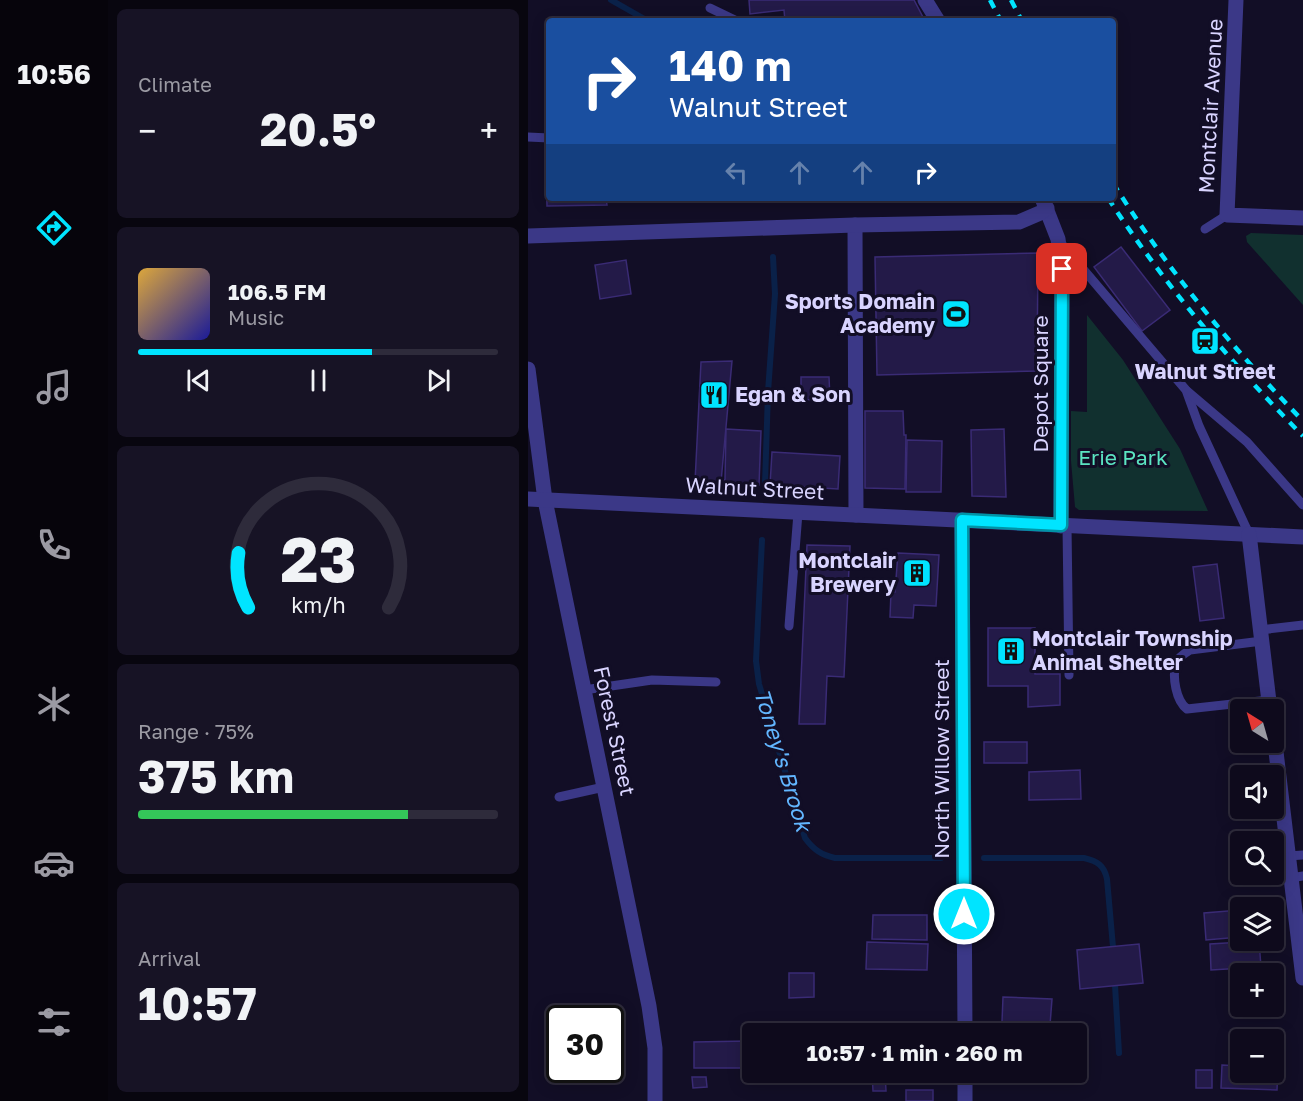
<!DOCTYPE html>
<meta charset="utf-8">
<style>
:root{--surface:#0e0a1c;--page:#171325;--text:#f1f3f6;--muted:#9b9aa3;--line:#2e2b3b;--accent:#00e4ff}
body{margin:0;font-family:"Golos Text",sans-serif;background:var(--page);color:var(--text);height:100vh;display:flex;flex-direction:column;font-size:22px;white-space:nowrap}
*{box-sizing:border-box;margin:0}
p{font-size:20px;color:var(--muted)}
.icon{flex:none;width:33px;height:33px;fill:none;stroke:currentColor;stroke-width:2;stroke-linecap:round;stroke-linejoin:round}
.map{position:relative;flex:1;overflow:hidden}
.drawer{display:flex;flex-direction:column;gap:9px;padding:9px;background:#08060f;width:420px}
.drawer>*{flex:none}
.hud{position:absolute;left:18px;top:18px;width:570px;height:183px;border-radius:6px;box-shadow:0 3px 15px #0003,0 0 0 2px var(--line);background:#1a4fa0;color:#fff;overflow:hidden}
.needle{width:39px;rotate:323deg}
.tools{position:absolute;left:702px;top:699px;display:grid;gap:12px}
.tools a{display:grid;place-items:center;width:54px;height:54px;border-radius:6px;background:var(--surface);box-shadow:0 3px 15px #0003,0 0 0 2px var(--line);font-size:30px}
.speed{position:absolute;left:18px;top:1005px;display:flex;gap:12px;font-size:30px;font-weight:700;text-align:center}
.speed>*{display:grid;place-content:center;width:78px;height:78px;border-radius:50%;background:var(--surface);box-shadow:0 3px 15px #0003,0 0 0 2px var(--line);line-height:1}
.speed .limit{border:3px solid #111;border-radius:9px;background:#fff;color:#111}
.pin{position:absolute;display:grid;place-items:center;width:51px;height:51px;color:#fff;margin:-26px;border-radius:12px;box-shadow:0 3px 9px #0006}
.me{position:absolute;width:66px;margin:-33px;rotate:0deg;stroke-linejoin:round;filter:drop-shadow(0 0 4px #0008)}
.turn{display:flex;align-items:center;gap:21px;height:126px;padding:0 24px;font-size:27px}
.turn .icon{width:78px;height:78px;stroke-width:2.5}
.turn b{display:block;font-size:42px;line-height:51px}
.lanes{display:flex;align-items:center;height:57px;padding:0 24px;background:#0003;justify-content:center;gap:30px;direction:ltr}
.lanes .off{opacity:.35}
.big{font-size:45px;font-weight:700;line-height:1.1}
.drawer .widget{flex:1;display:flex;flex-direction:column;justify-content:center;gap:9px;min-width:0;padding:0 21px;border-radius:9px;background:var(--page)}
.drawer .dial{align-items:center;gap:0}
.dial svg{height:156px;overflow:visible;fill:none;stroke:var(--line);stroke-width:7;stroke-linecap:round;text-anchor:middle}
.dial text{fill:var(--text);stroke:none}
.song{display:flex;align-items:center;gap:18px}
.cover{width:72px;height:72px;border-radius:9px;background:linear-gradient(135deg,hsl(40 70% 55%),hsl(240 70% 35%))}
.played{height:6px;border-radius:3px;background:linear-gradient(90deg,var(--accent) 65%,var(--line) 65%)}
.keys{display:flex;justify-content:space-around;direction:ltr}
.heat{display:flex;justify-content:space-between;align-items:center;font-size:33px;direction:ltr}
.charge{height:9px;border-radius:4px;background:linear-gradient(90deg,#34c759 75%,var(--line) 0)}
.trip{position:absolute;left:214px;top:1023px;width:345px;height:60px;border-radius:6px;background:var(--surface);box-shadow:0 3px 15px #0003,0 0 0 2px var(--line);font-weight:700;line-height:60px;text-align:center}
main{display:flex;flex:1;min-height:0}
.tabs{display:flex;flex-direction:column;width:108px;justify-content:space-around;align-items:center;background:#06040b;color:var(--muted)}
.tabs .icon{width:42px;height:42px}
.tabs .selected{color:var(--accent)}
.tabs b{font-size:27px;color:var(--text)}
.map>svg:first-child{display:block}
.green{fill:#11302f}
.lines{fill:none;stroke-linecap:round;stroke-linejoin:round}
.stream{stroke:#0a2149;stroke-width:6}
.building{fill:#231a48;stroke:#3a2b75;stroke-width:1.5}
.lane{stroke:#3b3887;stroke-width:9}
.street{stroke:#3b3887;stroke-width:15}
.rail{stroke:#00e4ff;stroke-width:4.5;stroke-dasharray:9 8;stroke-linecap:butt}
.route-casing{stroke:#0094a6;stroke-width:15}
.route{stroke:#00e4ff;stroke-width:10}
.labels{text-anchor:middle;stroke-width:6;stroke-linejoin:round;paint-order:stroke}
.street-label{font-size:21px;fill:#d9d4ff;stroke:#120e26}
.poi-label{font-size:21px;font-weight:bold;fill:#d9d4ff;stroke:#120e26;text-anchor:end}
.park-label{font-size:21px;fill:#5be4c2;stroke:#120e26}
.water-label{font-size:22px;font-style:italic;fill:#62b6ff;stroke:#120e26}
</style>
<main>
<nav class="tabs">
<b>10:56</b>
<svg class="icon selected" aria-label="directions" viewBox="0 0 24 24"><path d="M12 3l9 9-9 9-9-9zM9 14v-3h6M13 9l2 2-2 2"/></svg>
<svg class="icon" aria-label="music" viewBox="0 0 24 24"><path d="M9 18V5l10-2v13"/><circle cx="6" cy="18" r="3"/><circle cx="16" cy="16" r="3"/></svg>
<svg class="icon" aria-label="phone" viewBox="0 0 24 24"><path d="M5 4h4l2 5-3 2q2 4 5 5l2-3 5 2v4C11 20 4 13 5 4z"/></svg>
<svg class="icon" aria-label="climate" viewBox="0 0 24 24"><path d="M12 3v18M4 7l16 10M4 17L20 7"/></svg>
<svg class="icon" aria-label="car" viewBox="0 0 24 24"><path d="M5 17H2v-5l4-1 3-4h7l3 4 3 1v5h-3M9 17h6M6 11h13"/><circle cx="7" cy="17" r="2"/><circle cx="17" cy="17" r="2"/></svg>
<svg class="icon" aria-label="filters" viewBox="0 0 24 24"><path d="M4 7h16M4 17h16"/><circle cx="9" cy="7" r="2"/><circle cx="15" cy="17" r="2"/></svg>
</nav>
<section class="drawer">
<div class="widget"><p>Climate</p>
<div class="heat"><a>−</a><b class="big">20.5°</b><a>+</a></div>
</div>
<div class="widget">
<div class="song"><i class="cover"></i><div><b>106.5 FM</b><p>Music</p></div></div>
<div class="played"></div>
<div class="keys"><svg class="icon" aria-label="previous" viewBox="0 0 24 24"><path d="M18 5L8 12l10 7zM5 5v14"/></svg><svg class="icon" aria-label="pause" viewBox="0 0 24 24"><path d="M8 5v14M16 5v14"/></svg><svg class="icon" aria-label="next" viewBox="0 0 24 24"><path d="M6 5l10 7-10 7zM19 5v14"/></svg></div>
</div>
<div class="widget dial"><svg viewBox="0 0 100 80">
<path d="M14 69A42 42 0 1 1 86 69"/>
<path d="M14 69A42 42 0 0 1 9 41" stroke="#00e4ff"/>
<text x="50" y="56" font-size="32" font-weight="700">23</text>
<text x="50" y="72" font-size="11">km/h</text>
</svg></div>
<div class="widget"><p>Range · 75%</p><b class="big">375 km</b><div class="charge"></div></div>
<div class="widget"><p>Arrival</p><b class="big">10:57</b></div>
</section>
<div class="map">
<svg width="775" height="1101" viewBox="0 0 775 1101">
<rect width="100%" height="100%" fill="#120e26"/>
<g class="green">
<path d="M723,233L775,235V305L719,242L718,236Z"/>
<path d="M559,315L595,360L652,449L680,511L551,510L547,507L543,461V411L559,412Z"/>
</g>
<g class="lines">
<g class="stream">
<path d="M83,0L120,21"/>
<path d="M241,198V200"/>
<path d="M237,484L240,392L247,294L245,257"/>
<path d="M234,540L228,661L231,684L277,838C285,849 293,855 307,858H413"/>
<path d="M456,858H556C569,861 576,865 579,879L585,947"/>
<path d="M587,985L591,1053"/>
</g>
</g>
<g class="building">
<path d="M221,0H386L397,21H257L256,10L222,14Z"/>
<path d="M21,168V198H109L78,199L79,205L19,206L18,169Z"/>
<path d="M593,247L642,310L614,331L566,267Z"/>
<path d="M510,253L509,371L349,375L347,257Z"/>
<path d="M98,260L103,294L72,299L67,265Z"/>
<path d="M204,361L193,482H167L173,362Z"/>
<path d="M273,377H301L302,399L273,400Z"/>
<path d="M337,411H375L376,435H378L377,489L337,488Z"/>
<path d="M198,429L233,431L231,485L195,484L197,479Z"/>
<path d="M476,429L478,497L444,496L443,430Z"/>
<path d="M379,440L414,441L413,492H378Z"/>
<path d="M244,452L312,456L310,489L242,485Z"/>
<path d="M279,545L322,546L316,677L299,676L297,724H271Z"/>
<path d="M370,553L411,555L408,606L386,605L385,618L362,617L363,592H367Z"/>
<path d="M689,564L696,618L672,621L665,567Z"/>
<path d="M460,628H507V674H532V705L500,707V686H460Z"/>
<rect x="456" y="742" width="43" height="21"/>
<path d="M552,770L553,799L501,800V772Z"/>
<path d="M712,910V937L678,940L676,913Z"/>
<path d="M345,915H399V940L344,939Z"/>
<path d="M731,941L733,967L683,970L682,944Z"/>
<path d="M339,942L400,944L399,970L338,969Z"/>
<path d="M611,944L615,983L552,989L549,950Z"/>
<path d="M261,973H286V997L261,998Z"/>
<path d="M475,997L524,999L522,1025L474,1022Z"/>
<path d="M220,1041V1068H166V1042Z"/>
<path d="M694,1065L712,1066V1072H746V1067H750L749,1090L693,1088Z"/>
<rect x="668" y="1070" width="16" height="18"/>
<path d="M292,1072H310V1082L291,1081Z"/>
<path d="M344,1072H357L358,1091H345Z"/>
<rect x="377" y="1072" width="19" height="12"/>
<path d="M164,1077H178L179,1087L165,1088Z"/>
<rect x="378" y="1090" width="27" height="11"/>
</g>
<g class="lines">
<g class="lane">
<path d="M182,8L209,21"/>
<path d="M0,137L21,138"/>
<path d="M677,229L699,215"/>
<path d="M532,242L658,390L671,426L721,534"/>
<path d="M659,391L719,442L775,505"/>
<path d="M539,526L541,675"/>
<path d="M261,626L270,513"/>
<path d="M732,630L775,625"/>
<path d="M734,641L662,650C657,653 650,657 648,663C644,677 648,701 659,709L741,700"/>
<path d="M56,690L124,680L188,682"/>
<path d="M31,797L76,787"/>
<path d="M760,856L775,855"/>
<path d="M763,878L775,876"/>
</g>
<g class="street">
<path d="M397,0L410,21"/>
<path d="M708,0L699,215L775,218"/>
<path d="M514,198L530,239L534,269L533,526"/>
<path d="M327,225L328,515"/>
<path d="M0,236L327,225L491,222L512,213L519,208"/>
<path d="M0,369L17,500L121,1006L127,1048V1101"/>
<path d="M0,499L775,537"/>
<path d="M434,520L437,1034"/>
<path d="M721,534L742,710"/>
<path d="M746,735L775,978"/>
<path d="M437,1072V1101"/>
</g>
<g class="rail">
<path d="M462,0L473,21"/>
<path d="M483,0L494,21"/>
<path d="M585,183C639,269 704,348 775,421"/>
<path d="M580,198C636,284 703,363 775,436"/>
</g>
</g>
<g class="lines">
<g class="route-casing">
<path id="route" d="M436,914L434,520L533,525L534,269"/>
</g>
<use href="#route" class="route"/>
</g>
<defs>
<g id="stadium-square" transform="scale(1.5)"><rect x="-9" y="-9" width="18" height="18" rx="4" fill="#00e4ff" stroke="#120e26"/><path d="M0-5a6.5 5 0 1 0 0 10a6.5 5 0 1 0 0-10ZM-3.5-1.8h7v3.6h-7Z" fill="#111"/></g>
<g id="station-square" transform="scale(1.5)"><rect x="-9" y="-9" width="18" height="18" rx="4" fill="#00e4ff" stroke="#120e26"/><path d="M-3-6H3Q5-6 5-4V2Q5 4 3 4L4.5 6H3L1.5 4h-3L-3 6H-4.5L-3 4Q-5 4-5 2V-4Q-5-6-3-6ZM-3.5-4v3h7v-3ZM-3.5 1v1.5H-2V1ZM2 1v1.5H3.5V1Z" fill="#111"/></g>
<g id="restaurant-square" transform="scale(1.5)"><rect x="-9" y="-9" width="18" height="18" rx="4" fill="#00e4ff" stroke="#120e26"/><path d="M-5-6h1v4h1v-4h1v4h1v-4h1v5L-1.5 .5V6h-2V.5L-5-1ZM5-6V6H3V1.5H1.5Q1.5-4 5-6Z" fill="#111"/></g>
<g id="building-square" transform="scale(1.5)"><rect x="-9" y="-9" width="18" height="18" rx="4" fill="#00e4ff" stroke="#120e26"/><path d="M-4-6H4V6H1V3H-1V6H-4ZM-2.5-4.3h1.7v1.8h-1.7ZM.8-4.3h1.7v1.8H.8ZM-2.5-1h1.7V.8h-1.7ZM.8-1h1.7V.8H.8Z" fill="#111"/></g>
</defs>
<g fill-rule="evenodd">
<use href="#stadium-square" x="428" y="314"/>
<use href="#station-square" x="677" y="341"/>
<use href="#restaurant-square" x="186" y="395"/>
<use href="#building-square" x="389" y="573"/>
<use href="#building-square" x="483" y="651"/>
</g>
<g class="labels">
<g class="street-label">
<text transform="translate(683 106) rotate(-87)" y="7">Montclair Avenue</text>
<text transform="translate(513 384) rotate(-90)" y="7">Depot Square</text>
<text transform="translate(227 489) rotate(3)" y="7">Walnut Street</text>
<text transform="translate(86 731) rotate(78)" y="7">Forest Street</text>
<text transform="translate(414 759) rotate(-90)" y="7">North Willow Street</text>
</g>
<g class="poi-label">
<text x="407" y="309">Sports Domain<tspan x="407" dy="24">Academy</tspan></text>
<text x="677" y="379" text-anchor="middle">Walnut Street</text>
<text x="207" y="402" text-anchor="start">Egan &amp; Son</text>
<text x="368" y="568">Montclair<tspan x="368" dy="24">Brewery</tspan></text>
<text x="504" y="646" text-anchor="start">Montclair Township<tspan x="504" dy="24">Animal Shelter</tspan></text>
</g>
<g class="park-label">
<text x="595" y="465">Erie Park</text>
</g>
<g class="water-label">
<text transform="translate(255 760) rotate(73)" y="8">Toney's Brook</text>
</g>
</g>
</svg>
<div class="tools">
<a><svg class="needle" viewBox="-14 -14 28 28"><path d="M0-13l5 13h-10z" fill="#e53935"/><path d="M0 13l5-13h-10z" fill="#9b9aa3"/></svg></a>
<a><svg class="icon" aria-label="sound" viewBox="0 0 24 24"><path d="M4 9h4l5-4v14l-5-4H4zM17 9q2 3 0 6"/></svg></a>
<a><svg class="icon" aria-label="search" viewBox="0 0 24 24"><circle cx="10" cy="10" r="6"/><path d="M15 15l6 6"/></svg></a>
<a><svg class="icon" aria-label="layers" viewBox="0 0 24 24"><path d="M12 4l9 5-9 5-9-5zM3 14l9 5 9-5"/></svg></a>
<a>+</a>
<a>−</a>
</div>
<div class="speed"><div class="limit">30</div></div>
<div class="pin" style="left:534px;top:269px;background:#d93025"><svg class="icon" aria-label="arrive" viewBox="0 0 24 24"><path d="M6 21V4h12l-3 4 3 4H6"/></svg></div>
<svg class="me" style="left:436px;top:914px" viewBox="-20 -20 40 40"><circle r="17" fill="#00e4ff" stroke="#fff" stroke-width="3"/><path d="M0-11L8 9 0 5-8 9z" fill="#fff"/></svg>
<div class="trip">10:57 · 1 min · 260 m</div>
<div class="hud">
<div class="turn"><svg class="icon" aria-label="right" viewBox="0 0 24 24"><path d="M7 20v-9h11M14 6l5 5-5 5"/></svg><div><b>140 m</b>Walnut Street</div></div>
<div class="lanes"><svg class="icon off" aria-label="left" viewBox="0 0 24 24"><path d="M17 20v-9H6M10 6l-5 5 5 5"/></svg><svg class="icon off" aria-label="ahead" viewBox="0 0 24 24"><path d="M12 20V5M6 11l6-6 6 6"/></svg><svg class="icon off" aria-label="ahead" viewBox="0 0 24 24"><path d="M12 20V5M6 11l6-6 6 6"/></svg><svg class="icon" aria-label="right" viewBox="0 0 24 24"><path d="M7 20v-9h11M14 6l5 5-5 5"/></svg></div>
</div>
</div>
</main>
